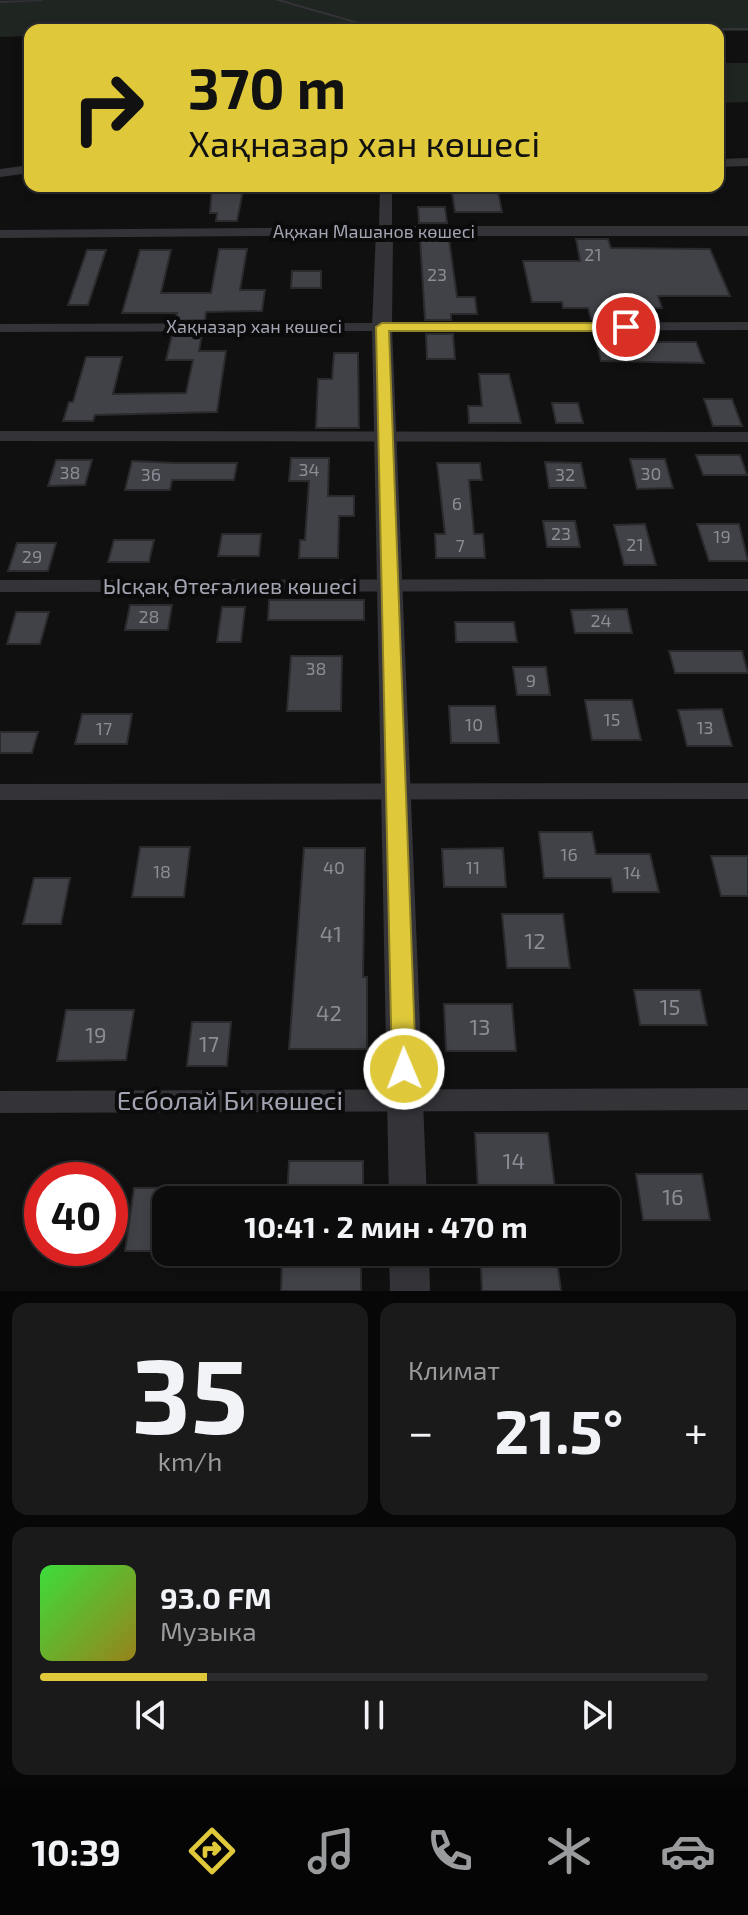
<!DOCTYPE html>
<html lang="ru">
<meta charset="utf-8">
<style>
:root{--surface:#0c0c0d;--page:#1a1a1b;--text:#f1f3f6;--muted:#9a9b9d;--line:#2c2c2e;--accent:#dfc93a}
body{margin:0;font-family:"Exo 2",sans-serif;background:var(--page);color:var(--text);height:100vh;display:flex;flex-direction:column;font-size:30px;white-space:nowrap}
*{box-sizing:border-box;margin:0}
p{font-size:26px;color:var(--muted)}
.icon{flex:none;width:44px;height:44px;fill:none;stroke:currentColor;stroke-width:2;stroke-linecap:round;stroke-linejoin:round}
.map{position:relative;height:1291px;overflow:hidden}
.side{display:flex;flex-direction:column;gap:12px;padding:12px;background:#070707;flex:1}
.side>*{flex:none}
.banner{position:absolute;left:24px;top:24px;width:700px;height:168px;border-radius:16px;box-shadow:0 4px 12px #0003,0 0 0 2px var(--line);background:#dfc93a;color:#111;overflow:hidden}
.speed{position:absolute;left:24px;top:1162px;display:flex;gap:16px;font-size:40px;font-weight:700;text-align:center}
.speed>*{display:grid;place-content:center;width:104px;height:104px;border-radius:50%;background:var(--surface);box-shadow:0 4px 12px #0003,0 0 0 2px var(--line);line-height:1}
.speed .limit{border:12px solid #d22;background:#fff;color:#111}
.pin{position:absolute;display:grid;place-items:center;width:68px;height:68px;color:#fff;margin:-34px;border:4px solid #fff;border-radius:50%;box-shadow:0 2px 8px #0007}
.me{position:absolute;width:88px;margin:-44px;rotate:359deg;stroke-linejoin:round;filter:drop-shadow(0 0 6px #0008)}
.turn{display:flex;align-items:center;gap:28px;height:168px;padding:0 32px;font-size:36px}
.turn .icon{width:104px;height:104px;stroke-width:2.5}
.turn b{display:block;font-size:56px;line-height:68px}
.big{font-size:60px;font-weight:700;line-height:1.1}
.side .widget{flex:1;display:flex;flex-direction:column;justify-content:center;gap:12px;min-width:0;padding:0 28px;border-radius:16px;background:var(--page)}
.side .dial{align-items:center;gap:0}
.dial b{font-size:104px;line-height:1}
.song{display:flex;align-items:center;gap:24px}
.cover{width:96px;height:96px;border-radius:12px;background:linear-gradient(135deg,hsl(120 70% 55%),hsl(50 70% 35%))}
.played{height:8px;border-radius:4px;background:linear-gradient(90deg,var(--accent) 25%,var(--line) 25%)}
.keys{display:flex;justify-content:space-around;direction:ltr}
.heat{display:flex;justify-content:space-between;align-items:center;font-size:44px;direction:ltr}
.side .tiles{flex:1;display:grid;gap:12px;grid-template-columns:1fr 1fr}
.widget:last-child{grid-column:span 2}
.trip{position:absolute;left:152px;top:1186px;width:468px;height:80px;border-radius:16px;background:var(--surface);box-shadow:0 4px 12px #0003,0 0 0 2px var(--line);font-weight:700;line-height:80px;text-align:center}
.dock{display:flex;height:128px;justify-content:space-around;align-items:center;background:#050505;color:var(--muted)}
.dock .icon{width:56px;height:56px}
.dock .current{color:var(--accent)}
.dock b{font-size:36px;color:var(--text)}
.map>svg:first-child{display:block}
.green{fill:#1f2521}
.building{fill:#414247;stroke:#2b2a2d;stroke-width:2}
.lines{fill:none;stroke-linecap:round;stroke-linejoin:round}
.service{fill:#343338;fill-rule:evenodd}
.minor{fill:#343338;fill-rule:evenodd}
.tertiary{fill:#343338;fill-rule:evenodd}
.route{fill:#dfc93a;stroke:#918326;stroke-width:2}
.labels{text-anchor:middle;stroke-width:8;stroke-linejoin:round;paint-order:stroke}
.far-street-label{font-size:18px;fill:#a2a4b1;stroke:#0b0b0c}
.number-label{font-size:18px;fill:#8a8c96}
.street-label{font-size:22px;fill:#a2a4b1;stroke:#0b0b0c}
.near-number-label{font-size:22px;fill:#8a8c96}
.near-street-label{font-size:26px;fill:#a2a4b1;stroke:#0b0b0c}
</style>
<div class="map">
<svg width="748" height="1291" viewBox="0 0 748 1291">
<rect width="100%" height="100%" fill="#101011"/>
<g class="green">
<path d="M0,0H748V31L30,30V36L0,37Z"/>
<path d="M718,63H748V102L718,103Z"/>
</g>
<g class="building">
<path d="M212,186H244L237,221H216L217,213H210Z"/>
<path d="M451,186H497L502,212H455Z"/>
<path d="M418,207H445L447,223H419Z"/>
<path d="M420,239H449L457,297H475L477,314H451V320H425Z"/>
<path d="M576,239H608L611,248L710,249L730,296H658L662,308H618L621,319H591L588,308H563L562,302H532L523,261H580Z"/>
<path d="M219,249H247L240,290H265L262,311L206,312L205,320L175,321L177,313H122L140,250H171L161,293H211Z"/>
<path d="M87,250H106L88,305H68Z"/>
<path d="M292,271H321V288H291Z"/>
<path d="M594,333H625L627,342H696L704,363L601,361Z"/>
<path d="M202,334L199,351H226L217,412L95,415L93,421H63L69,402H73L86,357H122L113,394L186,393L193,360H166L172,335Z"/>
<path d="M426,334H453L455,359H427Z"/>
<path d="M334,353H358L359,428H316L318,379H332Z"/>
<path d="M479,374H509L521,423H469L468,406H482Z"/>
<path d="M704,399H732L742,426H713Z"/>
<path d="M552,403H578L583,423H556Z"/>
<path d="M696,455H740L747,475H703Z"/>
<path d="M291,458H329L328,496H354V516H339L338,558H299L300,540H305L309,481H289Z"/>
<path d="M630,459H665L673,488L637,489Z"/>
<path d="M56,460H92L85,485L48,486Z"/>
<path d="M132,461L175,463H237L234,480H172L170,490H125Z"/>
<path d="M545,462L581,463L586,488H549Z"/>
<path d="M437,463H480L482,480H469L474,534H483L485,558H436L435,534H445Z"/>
<path d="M543,521H575L580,547H547Z"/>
<path d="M645,524L656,565H624L614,525Z"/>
<path d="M697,524H739L748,561H709Z"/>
<path d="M222,534H261L259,556H218Z"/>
<path d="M114,540H154L149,562H108Z"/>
<path d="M17,543H56L48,571H8Z"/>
<path d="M269,600H364V620H268Z"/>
<path d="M130,605H172L168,630H125Z"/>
<path d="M222,607H245L241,642H217Z"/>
<path d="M627,609L632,633H575L571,610Z"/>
<path d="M16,612H49L40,644H7Z"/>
<path d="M455,622H514L517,642H456Z"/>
<path d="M669,651H742L748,673H675Z"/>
<path d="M291,656H342L341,711H287Z"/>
<path d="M513,667H546L550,695H517Z"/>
<path d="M585,700H632L641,740H592Z"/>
<path d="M449,706H495L499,743H451Z"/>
<path d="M722,709L732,746H687L678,710Z"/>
<path d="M82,714H132L127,744H75Z"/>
<path d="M0,732H38L32,753H0Z"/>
<path d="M539,832H592L596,854H650L659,892H613L611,878H544Z"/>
<path d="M140,847H190L184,897H132Z"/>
<path d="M304,848H365L363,977H367V1049H289Z"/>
<path d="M503,848L506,887H444L442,849Z"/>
<path d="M711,856H748V896H721Z"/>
<path d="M34,878H70L61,924H23Z"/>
<path d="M502,914H563L570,968H507Z"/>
<path d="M634,990H700L707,1025H640Z"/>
<path d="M444,1004H512L516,1051H446Z"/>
<path d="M66,1010H134L126,1060L57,1061Z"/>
<path d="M192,1022H231L227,1066H187Z"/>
<path d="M475,1133H548L555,1189H478Z"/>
<path d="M289,1161H363V1200H287Z"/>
<path d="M636,1174H702L710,1220H643Z"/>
<path d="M134,1188H166V1251H125Z"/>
<path d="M480,1252H556L561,1291H482Z"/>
<path d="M282,1258H361V1291H281Z"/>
</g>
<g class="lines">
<g class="service">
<path d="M43,0L41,1L0,3V1Z"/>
<path d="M275,0H282L386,30H379Z"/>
<path d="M748,28V30H571L573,29Z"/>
</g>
<g class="minor">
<path d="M748,158V166L718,167V159Z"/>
<path d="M30,165V173L0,177V169Z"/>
<path d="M380,186H392V231L385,235L0,238V230L379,227Z"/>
<path d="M748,322V330L0,332V324Z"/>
<path d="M0,431L748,432V442L0,441Z"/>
<path d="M748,579V591L0,592V580Z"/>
<path d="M748,783V799L0,800V784Z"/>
<path d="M748,1088V1110L0,1113V1091Z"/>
</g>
<g class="tertiary">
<path d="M385,226H748V236H393L392,327L427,1200H389L372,327L376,231Z"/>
<path d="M389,1252H429L430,1291H390Z"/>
</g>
</g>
<path class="route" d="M382,323H626L633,327L626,331H389L416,1069L413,1076L404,1079L395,1076L392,1069L376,327Z"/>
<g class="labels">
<g class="far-street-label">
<text x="374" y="238">Ақжан Машанов көшесі</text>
<text x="254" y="333">Хақназар хан көшесі</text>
</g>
<g class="number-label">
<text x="593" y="261">21</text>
<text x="437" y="281">23</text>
<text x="309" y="476">34</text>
<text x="70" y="479">38</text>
<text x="651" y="480">30</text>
<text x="151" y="481">36</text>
<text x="565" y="481">32</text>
<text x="457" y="510">6</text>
<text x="561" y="540">23</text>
<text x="722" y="543">19</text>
<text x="635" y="551">21</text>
<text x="460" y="552">7</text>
<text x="32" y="563">29</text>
<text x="149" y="623">28</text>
<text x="601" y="627">24</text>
<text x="316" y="675">38</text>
<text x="531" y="687">9</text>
<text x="612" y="726">15</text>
<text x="474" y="731">10</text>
<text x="705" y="734">13</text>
<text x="104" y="735">17</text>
<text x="569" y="861">16</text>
<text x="334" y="874">40</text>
<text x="473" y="874">11</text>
<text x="162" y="878">18</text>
<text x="632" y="879">14</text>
</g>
<g class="street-label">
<text x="230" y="594">Ысқақ Өтеғалиев көшесі</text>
</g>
<g class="near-number-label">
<text x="331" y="942">41</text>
<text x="535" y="949">12</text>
<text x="670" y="1015">15</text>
<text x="329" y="1021">42</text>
<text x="480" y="1035">13</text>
<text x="96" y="1043">19</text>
<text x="209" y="1052">17</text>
<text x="514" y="1169">14</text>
<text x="673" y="1205">16</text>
</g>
<g class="near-street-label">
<text x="230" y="1110">Есболай Би көшесі</text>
</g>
</g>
</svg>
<div class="speed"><div class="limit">40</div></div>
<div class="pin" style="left:626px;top:327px;background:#d93025"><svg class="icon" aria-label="arrive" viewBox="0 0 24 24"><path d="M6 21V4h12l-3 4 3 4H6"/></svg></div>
<svg class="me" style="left:404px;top:1069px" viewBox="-20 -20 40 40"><circle r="17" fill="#dfc93a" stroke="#fff" stroke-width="3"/><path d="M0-11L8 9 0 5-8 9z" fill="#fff"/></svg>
<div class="trip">10:41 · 2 мин · 470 m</div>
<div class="banner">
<div class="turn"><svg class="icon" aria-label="right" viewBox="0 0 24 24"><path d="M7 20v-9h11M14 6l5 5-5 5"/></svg><div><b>370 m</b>Хақназар хан көшесі</div></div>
</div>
</div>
<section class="side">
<div class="tiles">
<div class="widget dial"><b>35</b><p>km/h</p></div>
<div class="widget"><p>Климат</p>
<div class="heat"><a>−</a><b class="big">21.5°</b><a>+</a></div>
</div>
<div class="widget">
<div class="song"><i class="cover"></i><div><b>93.0 FM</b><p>Музыка</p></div></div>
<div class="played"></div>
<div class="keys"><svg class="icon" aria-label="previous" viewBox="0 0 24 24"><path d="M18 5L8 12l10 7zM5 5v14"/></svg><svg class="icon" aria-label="pause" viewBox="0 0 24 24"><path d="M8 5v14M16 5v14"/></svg><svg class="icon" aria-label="next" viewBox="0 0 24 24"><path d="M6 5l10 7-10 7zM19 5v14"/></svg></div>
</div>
</div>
</section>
<nav class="dock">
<b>10:39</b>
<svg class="icon current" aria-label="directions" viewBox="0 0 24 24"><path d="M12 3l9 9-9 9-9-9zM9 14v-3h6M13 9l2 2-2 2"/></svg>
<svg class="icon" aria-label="music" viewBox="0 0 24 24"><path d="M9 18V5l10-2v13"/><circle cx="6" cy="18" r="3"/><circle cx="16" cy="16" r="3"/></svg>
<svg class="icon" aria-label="phone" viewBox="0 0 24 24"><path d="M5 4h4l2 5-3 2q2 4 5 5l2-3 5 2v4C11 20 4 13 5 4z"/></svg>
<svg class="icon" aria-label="climate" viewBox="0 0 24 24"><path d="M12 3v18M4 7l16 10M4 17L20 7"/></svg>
<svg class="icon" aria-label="car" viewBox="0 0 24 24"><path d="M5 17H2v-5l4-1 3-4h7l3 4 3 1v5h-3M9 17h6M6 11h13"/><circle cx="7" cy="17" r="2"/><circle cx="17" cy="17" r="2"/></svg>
</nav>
